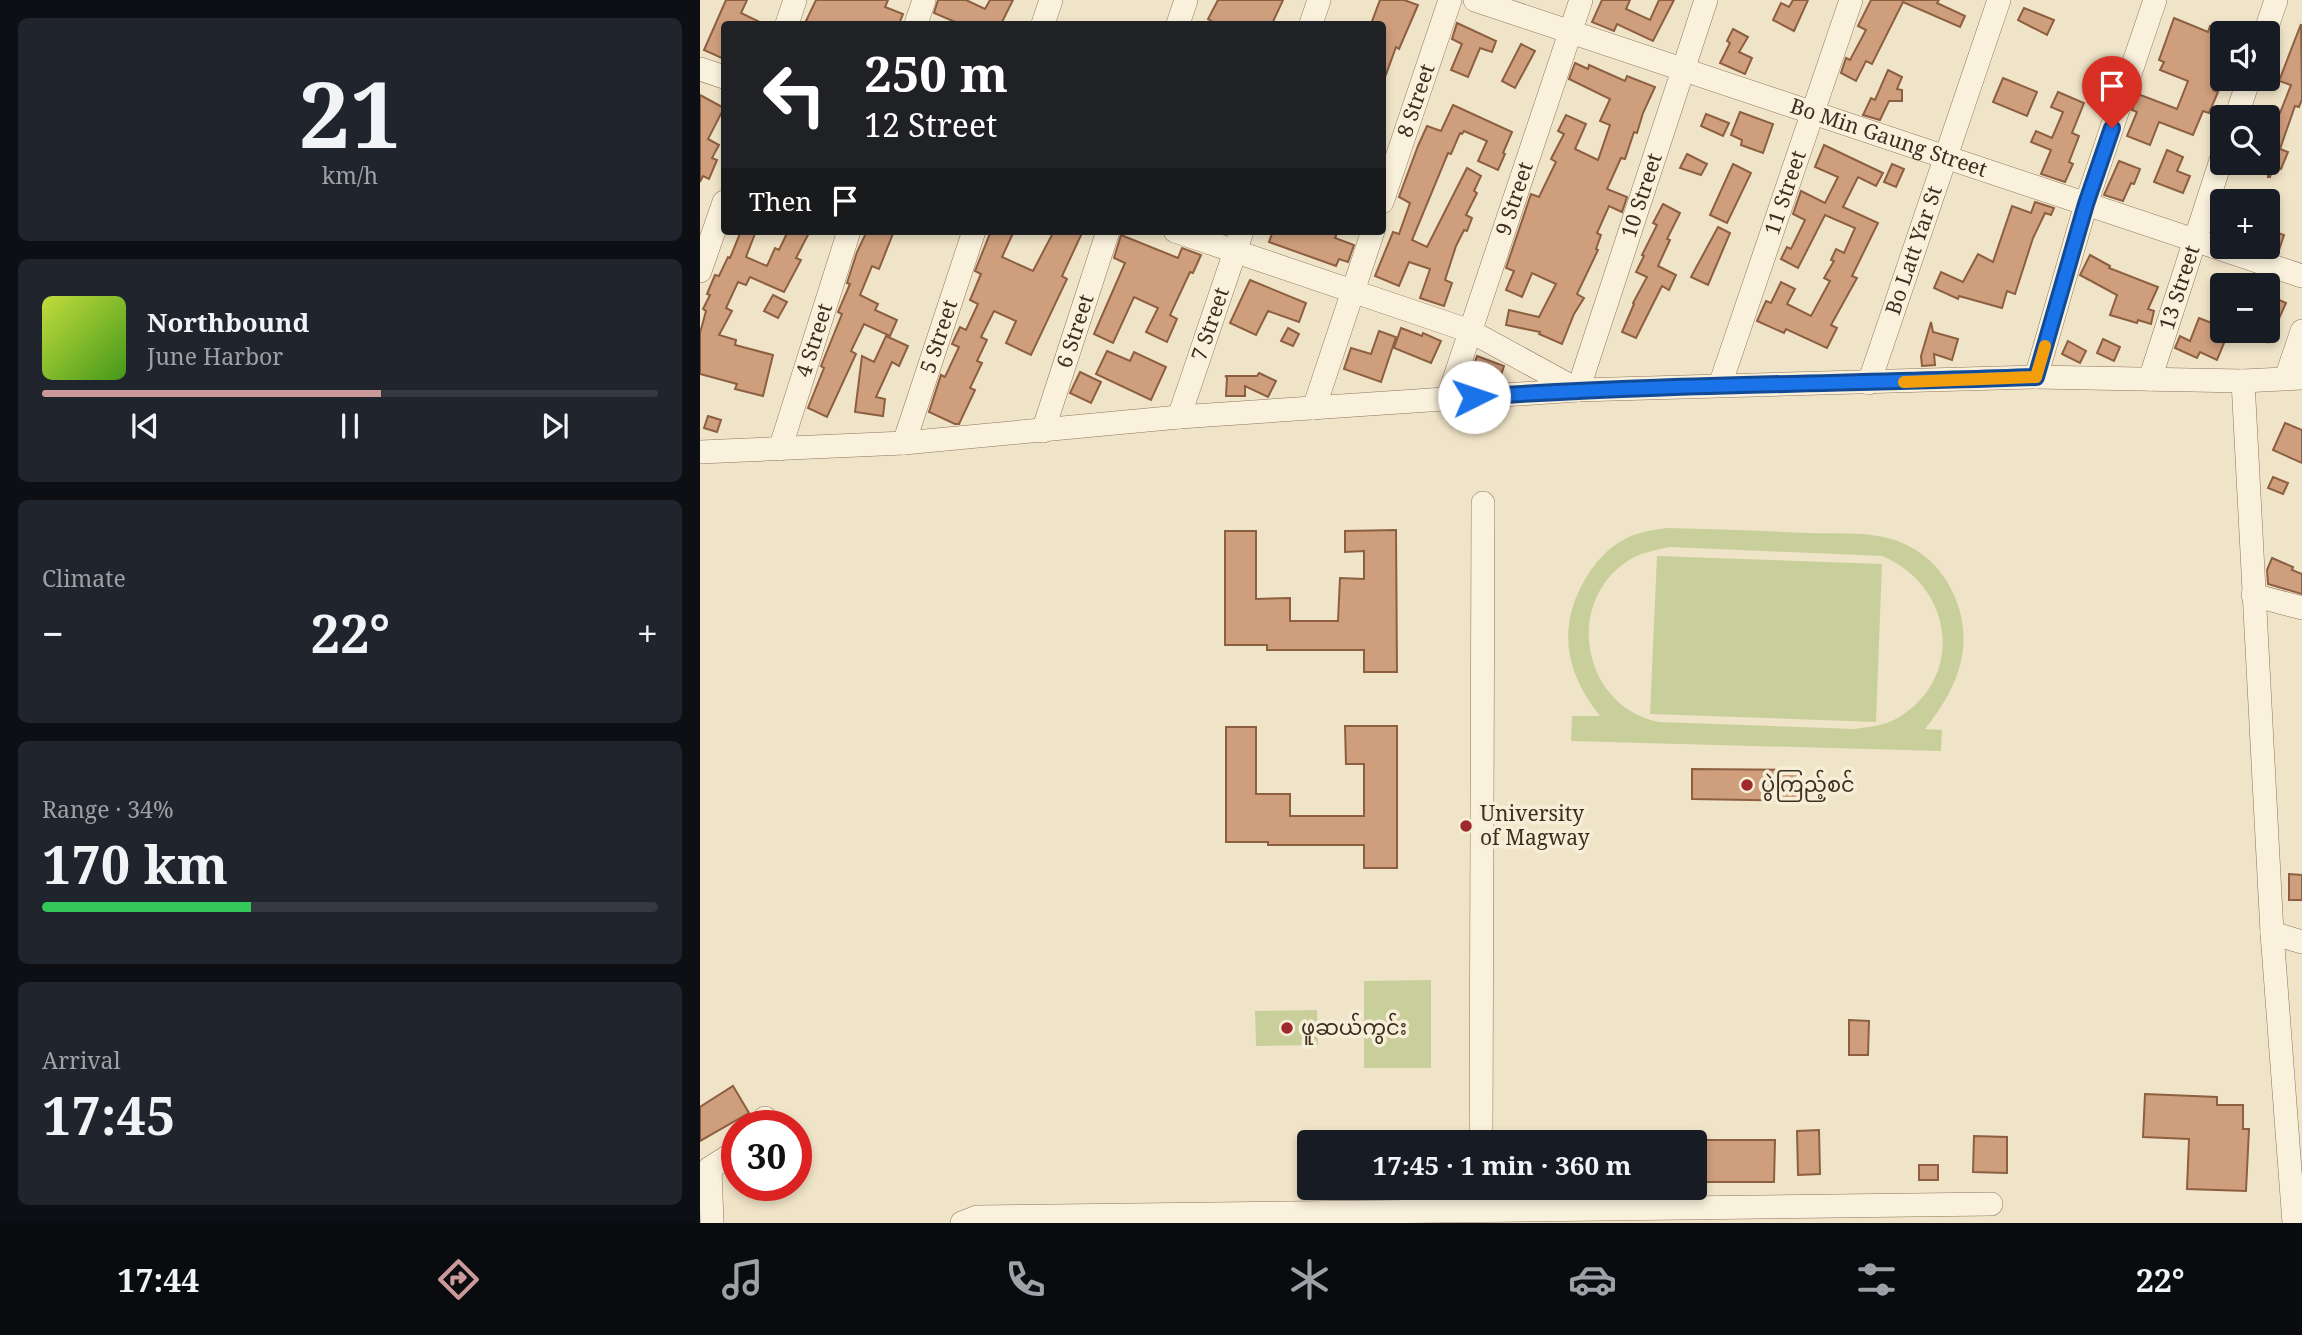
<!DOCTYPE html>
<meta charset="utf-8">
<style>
:root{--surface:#171b24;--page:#20242c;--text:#f1f3f6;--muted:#9ea1a6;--line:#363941;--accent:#cc999b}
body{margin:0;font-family:"Noto Serif","Noto Sans Myanmar",serif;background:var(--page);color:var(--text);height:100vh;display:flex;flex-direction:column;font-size:26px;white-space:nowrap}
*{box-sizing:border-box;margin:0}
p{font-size:23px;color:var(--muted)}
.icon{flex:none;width:38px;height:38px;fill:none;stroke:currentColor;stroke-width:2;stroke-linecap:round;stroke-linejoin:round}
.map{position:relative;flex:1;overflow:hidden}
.drawer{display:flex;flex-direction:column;gap:18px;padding:18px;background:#0d0f14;width:700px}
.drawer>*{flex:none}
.guide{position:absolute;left:21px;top:21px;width:665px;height:214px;border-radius:7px;box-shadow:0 4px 10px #0003;background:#202124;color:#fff;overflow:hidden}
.controls{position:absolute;left:1510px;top:21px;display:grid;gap:14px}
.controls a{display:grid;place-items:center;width:70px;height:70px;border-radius:7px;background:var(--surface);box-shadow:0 4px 10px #0003;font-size:35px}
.speed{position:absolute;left:21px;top:1110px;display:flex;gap:14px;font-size:35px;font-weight:700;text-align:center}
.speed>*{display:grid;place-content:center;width:91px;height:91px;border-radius:50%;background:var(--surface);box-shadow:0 4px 10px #0003;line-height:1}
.speed .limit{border:10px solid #d22;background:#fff;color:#111}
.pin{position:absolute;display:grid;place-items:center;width:60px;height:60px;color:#fff;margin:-72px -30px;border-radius:50% 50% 50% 0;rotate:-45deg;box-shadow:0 0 7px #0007}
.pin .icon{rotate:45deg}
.me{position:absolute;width:77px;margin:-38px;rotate:86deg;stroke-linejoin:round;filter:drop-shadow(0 0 5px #0008)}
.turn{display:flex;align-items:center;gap:24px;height:147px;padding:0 28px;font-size:32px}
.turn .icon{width:91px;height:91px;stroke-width:2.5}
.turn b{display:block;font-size:49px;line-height:60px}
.then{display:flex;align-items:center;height:66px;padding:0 28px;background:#0003;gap:14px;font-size:26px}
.big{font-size:52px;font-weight:700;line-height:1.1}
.drawer .widget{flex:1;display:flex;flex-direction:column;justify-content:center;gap:10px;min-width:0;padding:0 24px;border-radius:10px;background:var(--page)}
.drawer .dial{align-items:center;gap:0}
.dial b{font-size:91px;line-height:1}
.song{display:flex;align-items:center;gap:21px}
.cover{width:84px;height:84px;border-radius:10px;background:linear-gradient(135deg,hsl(70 70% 55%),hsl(100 70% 35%))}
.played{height:7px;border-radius:4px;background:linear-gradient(90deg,var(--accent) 55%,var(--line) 55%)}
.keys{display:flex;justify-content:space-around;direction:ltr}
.heat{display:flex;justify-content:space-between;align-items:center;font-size:38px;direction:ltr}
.charge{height:10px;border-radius:5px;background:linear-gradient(90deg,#34c759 34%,var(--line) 0)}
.trip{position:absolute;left:597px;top:1130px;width:410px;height:70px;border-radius:7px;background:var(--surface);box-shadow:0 4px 10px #0003;font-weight:700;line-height:70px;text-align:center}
.dock{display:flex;height:112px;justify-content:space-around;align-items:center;background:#090b0e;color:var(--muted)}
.dock .icon{width:49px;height:49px}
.dock .current{color:var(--accent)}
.dock b{font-size:32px;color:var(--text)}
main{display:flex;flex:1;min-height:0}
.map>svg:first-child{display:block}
.green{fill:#c9cf9b;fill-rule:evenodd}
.building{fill:#cf9f7d;stroke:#8d5f41;stroke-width:2}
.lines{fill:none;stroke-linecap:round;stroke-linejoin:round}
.minor-casing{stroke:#8d765c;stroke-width:24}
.minor{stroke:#faf1dc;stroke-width:23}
.route-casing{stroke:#114b97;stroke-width:18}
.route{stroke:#1a73e8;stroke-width:12}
.slow{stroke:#f59e0b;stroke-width:12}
.poi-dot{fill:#9e2a2b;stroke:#f7eed8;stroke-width:2.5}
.labels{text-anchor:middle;stroke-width:7;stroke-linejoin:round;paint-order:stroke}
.street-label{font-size:21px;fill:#3d2e20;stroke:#f7eed8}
.poi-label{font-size:21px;fill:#3d2e20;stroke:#f7eed8;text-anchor:start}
</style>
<main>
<section class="drawer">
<div class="widget dial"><b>21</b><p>km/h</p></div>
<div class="widget">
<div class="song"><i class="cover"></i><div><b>Northbound</b><p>June Harbor</p></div></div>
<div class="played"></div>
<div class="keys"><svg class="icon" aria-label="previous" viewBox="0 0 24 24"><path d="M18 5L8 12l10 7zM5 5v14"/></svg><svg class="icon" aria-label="pause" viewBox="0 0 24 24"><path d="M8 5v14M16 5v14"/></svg><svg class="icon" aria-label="next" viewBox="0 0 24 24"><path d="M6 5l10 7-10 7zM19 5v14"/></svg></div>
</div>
<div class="widget"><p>Climate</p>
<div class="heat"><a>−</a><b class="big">22°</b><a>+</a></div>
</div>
<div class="widget"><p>Range · 34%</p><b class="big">170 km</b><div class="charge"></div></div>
<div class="widget"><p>Arrival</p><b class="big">17:45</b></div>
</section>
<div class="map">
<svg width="1602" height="1223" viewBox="0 0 1602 1223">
<rect width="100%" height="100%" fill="#f0e4c8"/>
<g class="green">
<path d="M967,528C1015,529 1063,531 1111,533C1139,534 1173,531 1200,542C1232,555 1251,580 1260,612C1272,657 1252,695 1225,729L1242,730L1241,751L871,741L872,716H900C866,674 857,629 884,581C894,564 907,548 925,539C938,532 953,530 967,528ZM970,547L1182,556C1254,586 1266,679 1196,719C1183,726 1168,727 1154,729L959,722C882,707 863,602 929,560C942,552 956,550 970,547Z"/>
<path d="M957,556L1182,564L1176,722L950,714Z"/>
<path d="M731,980V1068H664V981Z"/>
<path d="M617,1010L618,1045L556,1046L555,1011Z"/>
</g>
<g class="building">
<path d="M26,0H47L41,13L64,24H24V59L4,50Z"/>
<path d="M116,0H188L185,7L203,14L199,24H113L106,21Z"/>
<path d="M238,0H266L285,9L290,0H313L301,24H260L234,13Z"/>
<path d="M518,0H583L572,24H517L508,19Z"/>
<path d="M680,0H704L718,5L699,49L696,47L684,80L682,24H671Z"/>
<path d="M902,0H930L926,9L950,20L959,0H974L953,41L917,24L914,31L892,22Z"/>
<path d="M1093,0H1108L1094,31L1073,20L1081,3L1089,7Z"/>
<path d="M1171,0H1239L1237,3L1265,16L1260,27L1203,2L1172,64L1166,61L1156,81L1141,73L1146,58L1150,60L1166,30L1158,26Z"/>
<path d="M1324,8L1354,20L1347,35L1318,20Z"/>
<path d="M1474,18L1508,32L1510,26L1522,31V65L1513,90L1518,92L1509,113L1503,111L1493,135L1459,122L1450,145L1427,136L1437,112L1432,110L1438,94L1477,109L1488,81L1460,70L1464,62L1459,60Z"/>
<path d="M757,23L796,41L792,52L780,48L768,77L751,70L762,44L752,39Z"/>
<path d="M1601,24L1602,99L1599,107L1595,106L1580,149L1588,152L1581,169L1574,166L1570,177H1568V124L1573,110L1580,113L1591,85L1579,81Z"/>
<path d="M1033,29L1048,37L1039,52L1052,58L1045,74L1020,63L1030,43L1027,41Z"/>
<path d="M821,44L835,51L815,88L802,81Z"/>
<path d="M875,63L888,69L889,65L925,81L927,76L955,87L943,113L937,133L934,132L925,159L921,158L907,189L927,197L922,212L909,206L897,233L901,235L896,249L898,250L877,294L884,298L874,314L862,344L839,334L840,332L806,325L809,310L839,317L856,284L832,273L822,297L806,290L814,271L806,268L831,194L839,197L856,162L851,159L864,134L858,131L866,115L886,124L875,149L898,160L910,125L900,121L910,99L869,79Z"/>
<path d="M1188,70L1202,77L1197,89L1202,90V101H1189L1180,120L1163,115L1171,98L1175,100Z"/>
<path d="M1303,78L1337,92L1327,116L1293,102Z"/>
<path d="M1358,92L1384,103L1372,133L1379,136L1369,162L1373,164L1365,182L1341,174L1351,150L1331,142L1336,131L1352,138L1363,112L1351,107Z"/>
<path d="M0,95L24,108L8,139L19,145L12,158L17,160L9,179L3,176L0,182Z"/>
<path d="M753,105L812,132L803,153L805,154L798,170L778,161L787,141L764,131L762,134L760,133L751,154L748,153L712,240L727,247L767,168L781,176L774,191L777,193L766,215L772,218L767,231L764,230L756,246L745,280L752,283L744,306L720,298L730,269L709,262L699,286L675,276L693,232L699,234L710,203L699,197L718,146L727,126L741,131Z"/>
<path d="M1040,112L1073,124L1063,153L1041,145L1042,140L1031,135Z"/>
<path d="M1006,114L1029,123L1023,136L1001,126Z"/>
<path d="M1124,145L1183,173L1176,186L1158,177L1143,207L1178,223L1152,276L1157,278L1131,325L1137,328L1127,348L1086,329L1084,333L1057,321L1066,301L1071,303L1081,282L1095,289L1087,304L1111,316L1130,281L1124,278L1134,261L1131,260L1136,249L1144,253L1155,228L1125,215L1098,268L1081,259L1087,247L1091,249L1105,220L1093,214L1101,191L1125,203L1138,177L1115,167Z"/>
<path d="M1467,150L1483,157L1477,171L1490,176L1483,193L1454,182Z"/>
<path d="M987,154L1007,164L1001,175L980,168Z"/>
<path d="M1419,161L1440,169L1434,184L1431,183L1423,201L1404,195Z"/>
<path d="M1033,164L1051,173L1027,223L1010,215Z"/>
<path d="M1192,164L1204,169L1196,187L1184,182Z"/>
<path d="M1335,202L1354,208L1351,215L1345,213L1333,238L1315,294L1307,291L1302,308L1259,296L1258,299L1234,288L1241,272L1263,282L1278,254L1293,262L1312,206L1331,213Z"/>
<path d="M963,204L980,213L967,239L970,240L958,266L976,275L969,290L962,286L936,338L922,332L934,304L933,303L947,277L936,272L944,256L942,255L957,225L953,223Z"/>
<path d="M1018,227L1030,233L1008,285L991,277Z"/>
<path d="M1568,229L1584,235L1578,253L1568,250Z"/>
<path d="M41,231H56L46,257L67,266L75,248L79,250L88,231H110L96,258L101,260L84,292L50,277L46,285L38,282L26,308L32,311L19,335L36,340L35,345L73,355L63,396L35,389L37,384L0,374V333L6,311L3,309L10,295L7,294L15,275L19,276L28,257L30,258Z"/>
<path d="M167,231H194L179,269L172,266L160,295L178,304L175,310L197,320L190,336L164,324L151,351L156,354L127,417L108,408L124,368L121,366L142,314L138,312L150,284L147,283L157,252Z"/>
<path d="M291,231H314L302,257L333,271L354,231H383L362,276L367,279L331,355L306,343L316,321L294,311L281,337L287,340L277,361L282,363L270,388L275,390L259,424H255L229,412L241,375L245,377L259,347L252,344L260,327L266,330L278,304L270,300L281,274L275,271Z"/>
<path d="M573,231H638L635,238L654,245L648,262L639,259L636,266L569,242Z"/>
<path d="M421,235L478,258L482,248L501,255L493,273L490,272L470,315L477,319L467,342L446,332L458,308L434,297L413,343L394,334L425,263L414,258Z"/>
<path d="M1390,255L1410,266L1409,268L1458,287L1448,309L1454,311L1451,324L1438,320L1437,323L1410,315L1417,295L1380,275Z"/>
<path d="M550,280L606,303L599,322L568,311L556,335L530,323Z"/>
<path d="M73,295L87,302L78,318L64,311Z"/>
<path d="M1568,295L1586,303L1568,343Z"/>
<path d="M1499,318L1522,327L1517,340L1524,343L1517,360L1500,352L1497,358L1475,348L1480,336L1490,341Z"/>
<path d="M1231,322L1233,332L1258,339L1252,360L1234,354L1235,365L1222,366L1221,356Z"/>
<path d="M588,328L599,334L593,346L581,341Z"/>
<path d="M701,328L722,336L723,333L741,341L731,363L694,348Z"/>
<path d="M679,331L696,337L681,382L644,369L651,348L671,354Z"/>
<path d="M186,336L208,346L199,366L192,362L176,397L185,399L183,416L155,412L162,356L174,362Z"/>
<path d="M1403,339L1420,347L1414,361L1397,353Z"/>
<path d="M1368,341L1386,351L1380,363L1362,354Z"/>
<path d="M407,351L430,361L434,352L466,367L451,400L396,374Z"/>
<path d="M777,356L804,366L799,381L780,383L769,379Z"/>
<path d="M380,372L401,382L391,403L370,393Z"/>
<path d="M559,373L576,381L568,397L545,386V396H526L527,377L525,376H557Z"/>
<path d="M8,416L21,420L17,432L4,428Z"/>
<path d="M1585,423L1602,430V463L1573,450Z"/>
<path d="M1573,477L1588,483L1583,494L1568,488Z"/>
<path d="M696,530L697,672H664V650H567V645H525V531H556V599L590,598V621H638L640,578L664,579V551L645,552V531Z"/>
<path d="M1572,558L1593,567L1592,570L1602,574V594L1568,584L1567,570Z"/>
<path d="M645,726H697V868H664V845H568V842H526V727H556V794H590V816H664V764H646Z"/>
<path d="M992,769L1101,770V801L992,799Z"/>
<path d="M1589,874L1602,875V900H1589Z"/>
<path d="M1149,1020L1169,1021L1168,1055H1149Z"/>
<path d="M33,1086L49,1113L0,1141V1107Z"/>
<path d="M1445,1094L1517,1097V1105H1543V1129H1549L1546,1191L1487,1189L1489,1139L1443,1137Z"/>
<path d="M1119,1130L1120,1174L1098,1175L1097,1131Z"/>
<path d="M1274,1136L1307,1137V1173L1273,1172Z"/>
<path d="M1004,1140H1075L1074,1182H1003Z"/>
<rect x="1219" y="1165" width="19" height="15"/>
</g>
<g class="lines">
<g class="minor-casing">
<g id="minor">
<path id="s1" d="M775,0L1602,276"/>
<path d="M87,24L95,0"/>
<path d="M216,24L224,0"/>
<path d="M343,24L351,0"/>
<path d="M478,24L486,0"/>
<path d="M611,24L619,0"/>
<path d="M1565,33L1576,0"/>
<path d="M0,69L24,77"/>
<path d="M1536,117L1549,79"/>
<path id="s2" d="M682,202L750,0"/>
<path d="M475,231L770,331L878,390L1336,377L1543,381L1602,378"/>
<path d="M0,271L24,202"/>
<path d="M1336,377L1386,204L1455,0"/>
<path d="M1586,378L1602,331"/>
<path id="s3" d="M1450,379L1522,157"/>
<path d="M1543,381L1572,933L1594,1223"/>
<path id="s4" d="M1169,383L1299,0"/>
<path id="s5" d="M1020,385L1151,0"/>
<path id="s6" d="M748,398L881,0"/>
<path d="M614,408L673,231"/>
<path id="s7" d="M479,417L542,231"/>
<path id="s8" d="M343,431L408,231"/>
<path id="s9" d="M204,443L274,231"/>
<path id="s10" d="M80,449L149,231"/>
<path id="s11" d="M0,452L204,443L479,417L878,390L1006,0"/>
<path d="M1553,595L1602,608"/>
<path d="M1572,933L1602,942"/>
<path d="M65,1125V1118"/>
<path d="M781,1143L783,503"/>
<path d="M12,1223L10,1168L37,1151"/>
<path d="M262,1223L277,1217L1291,1204"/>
</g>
</g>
<use href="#minor" class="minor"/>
</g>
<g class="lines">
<g class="route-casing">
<path id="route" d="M774,397C961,384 1148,384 1336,377L1386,204L1412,128"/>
</g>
<use href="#route" class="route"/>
<path class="slow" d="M1204,382L1336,377L1345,346"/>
</g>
<g class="poi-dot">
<circle cx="1047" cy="785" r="7"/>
<circle cx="766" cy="826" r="7"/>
<circle cx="587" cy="1028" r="7"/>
</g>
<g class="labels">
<g class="street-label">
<text dy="7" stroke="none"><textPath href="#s2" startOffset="107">8 Street</textPath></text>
<text dy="7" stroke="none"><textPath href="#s1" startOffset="436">Bo Min Gaung Street</textPath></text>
<text dy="7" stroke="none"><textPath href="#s5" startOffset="203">11 Street</textPath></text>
<text dy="7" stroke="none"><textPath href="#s11" startOffset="1085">10 Street</textPath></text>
<text dy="7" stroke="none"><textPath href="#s6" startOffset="210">9 Street</textPath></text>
<text dy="7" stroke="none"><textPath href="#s4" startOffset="140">Bo Latt Yar St</textPath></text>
<text dy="7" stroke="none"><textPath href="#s3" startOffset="96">13 Street</textPath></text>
<text dy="7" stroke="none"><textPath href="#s7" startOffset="98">7 Street</textPath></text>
<text dy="7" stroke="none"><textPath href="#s8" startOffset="105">6 Street</textPath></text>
<text dy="7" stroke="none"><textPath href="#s9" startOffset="112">5 Street</textPath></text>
<text dy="7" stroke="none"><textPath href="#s10" startOffset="114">4 Street</textPath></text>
</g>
<g class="poi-label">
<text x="1061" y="792">ပွဲကြည့်စင်</text>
<text x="780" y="821">University<tspan x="780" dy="24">of Magway</tspan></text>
<text x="601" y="1035">ဖူဆယ်ကွင်း</text>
</g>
</g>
</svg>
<div class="controls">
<a><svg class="icon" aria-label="sound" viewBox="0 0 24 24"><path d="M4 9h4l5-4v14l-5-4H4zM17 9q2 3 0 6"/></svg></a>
<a><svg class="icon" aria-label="search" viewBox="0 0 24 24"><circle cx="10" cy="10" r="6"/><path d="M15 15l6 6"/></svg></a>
<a>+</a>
<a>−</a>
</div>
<div class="speed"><div class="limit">30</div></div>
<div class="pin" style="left:1412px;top:128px;background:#d93025"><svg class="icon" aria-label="arrive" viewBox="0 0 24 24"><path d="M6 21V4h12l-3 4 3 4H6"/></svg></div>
<svg class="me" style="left:774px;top:397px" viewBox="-20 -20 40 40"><circle r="19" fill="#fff"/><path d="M0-13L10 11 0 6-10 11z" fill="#1a73e8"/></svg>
<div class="trip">17:45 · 1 min · 360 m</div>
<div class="guide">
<div class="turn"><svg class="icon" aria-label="left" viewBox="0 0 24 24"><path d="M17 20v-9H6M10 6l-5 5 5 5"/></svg><div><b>250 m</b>12 Street</div></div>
<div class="then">Then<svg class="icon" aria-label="arrive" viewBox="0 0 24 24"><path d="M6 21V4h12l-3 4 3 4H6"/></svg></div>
</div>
</div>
</main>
<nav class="dock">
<b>17:44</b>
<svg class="icon current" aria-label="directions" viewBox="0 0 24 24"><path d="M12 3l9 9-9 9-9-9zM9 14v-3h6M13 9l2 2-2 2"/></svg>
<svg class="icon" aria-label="music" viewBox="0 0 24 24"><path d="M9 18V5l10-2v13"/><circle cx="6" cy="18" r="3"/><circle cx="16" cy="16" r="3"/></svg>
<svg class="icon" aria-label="phone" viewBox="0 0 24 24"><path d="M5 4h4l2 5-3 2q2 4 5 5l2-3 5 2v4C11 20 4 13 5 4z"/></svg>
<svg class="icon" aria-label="climate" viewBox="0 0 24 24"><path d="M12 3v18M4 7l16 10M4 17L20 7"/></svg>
<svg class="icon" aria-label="car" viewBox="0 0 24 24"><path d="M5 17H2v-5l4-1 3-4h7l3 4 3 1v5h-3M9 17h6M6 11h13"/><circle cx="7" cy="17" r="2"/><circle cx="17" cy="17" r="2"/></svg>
<svg class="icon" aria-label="filters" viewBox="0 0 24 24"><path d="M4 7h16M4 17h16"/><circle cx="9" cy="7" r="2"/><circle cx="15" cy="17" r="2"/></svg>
<b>22°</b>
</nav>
